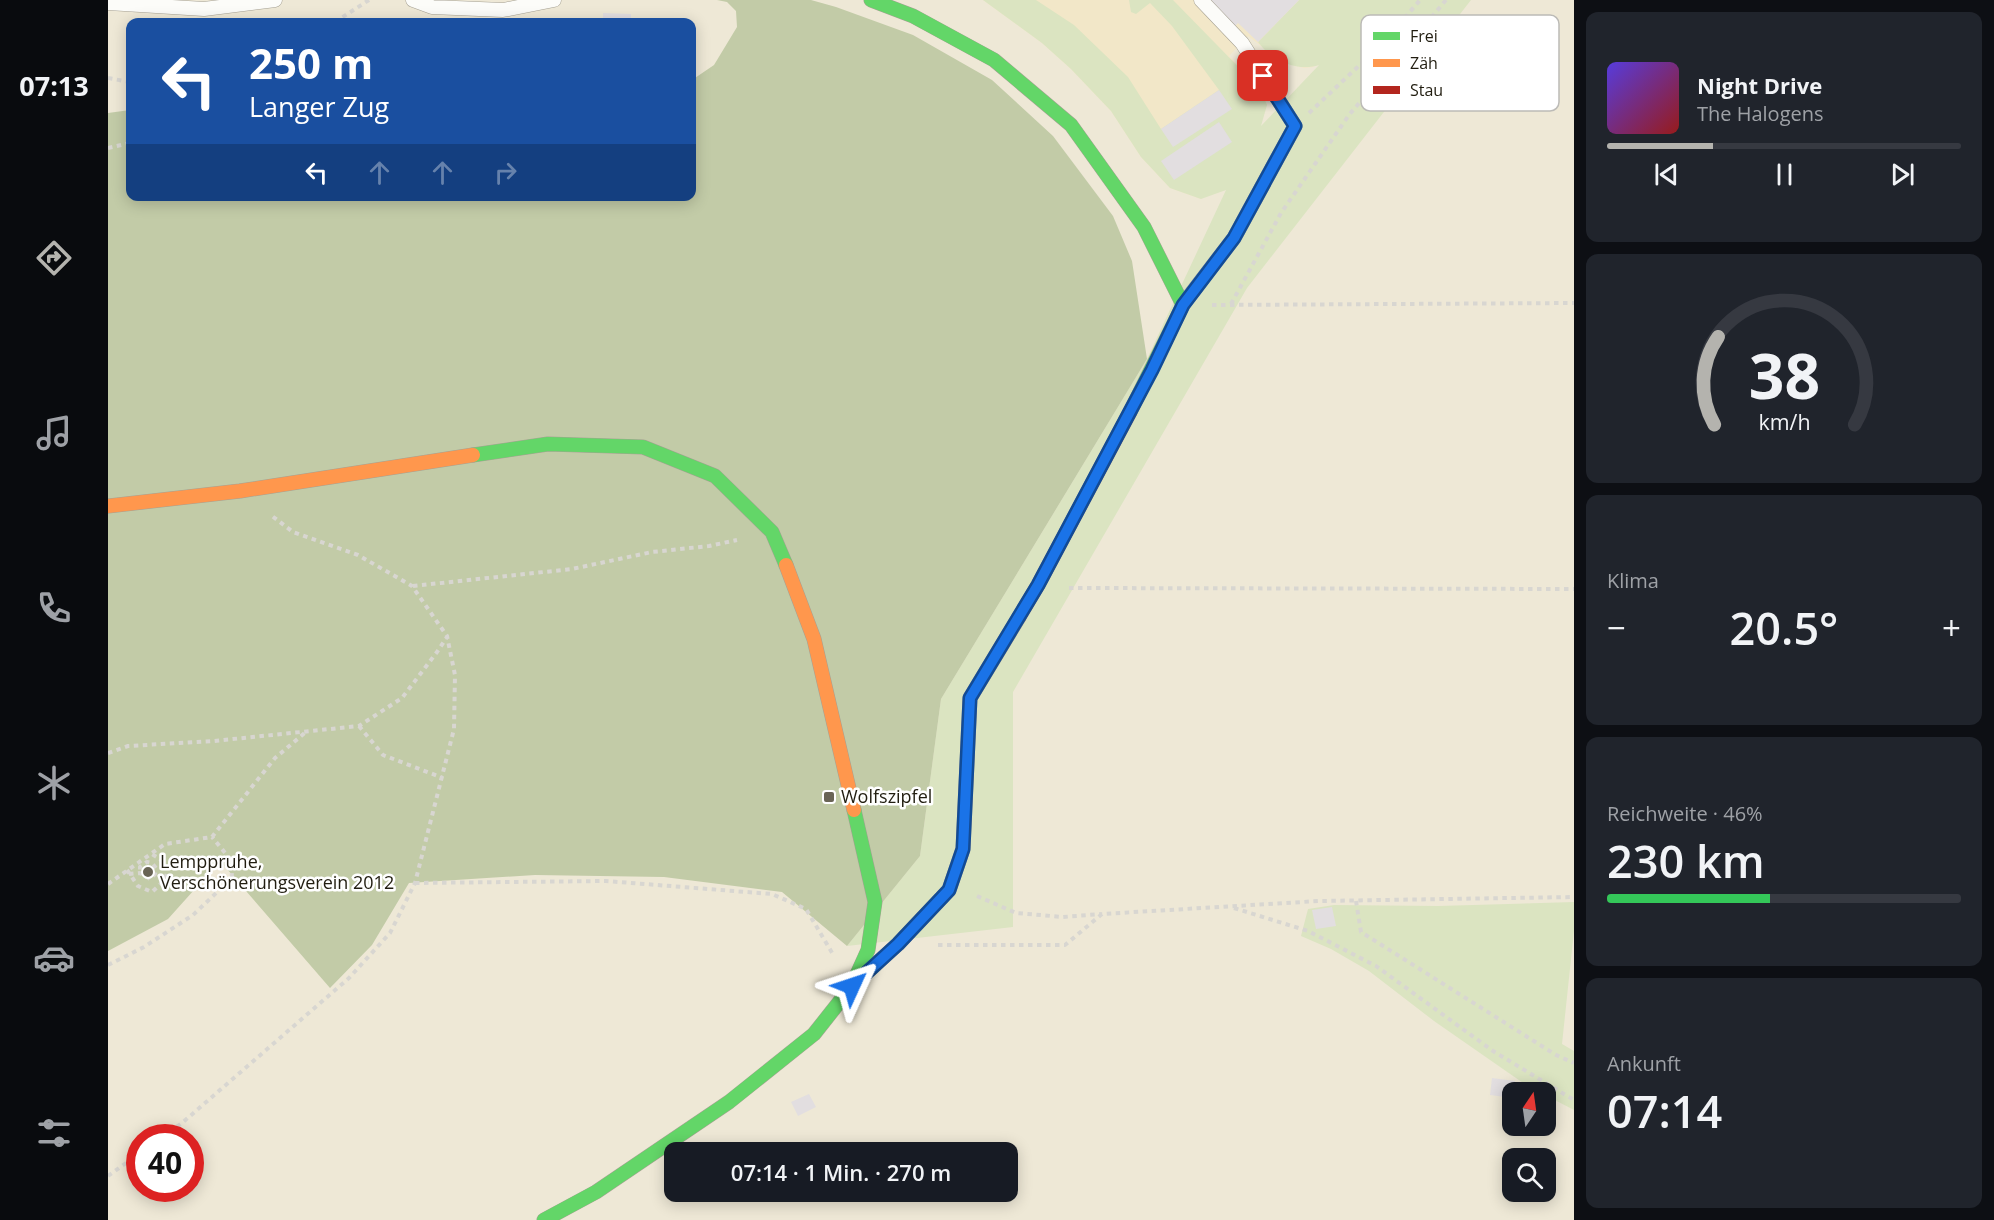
<!DOCTYPE html>
<html lang="de">
<meta charset="utf-8">
<style>
:root{--surface:#171b24;--page:#20242c;--text:#f1f3f6;--muted:#9ea1a6;--line:#363941;--accent:#b4b3ae}
body{margin:0;font-family:"Open Sans",sans-serif;background:var(--page);color:var(--text);height:100vh;display:flex;flex-direction:column;font-size:22px;white-space:nowrap}
*{box-sizing:border-box;margin:0}
p{font-size:20px;color:var(--muted)}
.icon{flex:none;width:33px;height:33px;fill:none;stroke:currentColor;stroke-width:2;stroke-linecap:round;stroke-linejoin:round}
.map{position:relative;flex:1;overflow:hidden}
.side{display:flex;flex-direction:column;gap:12px;padding:12px;background:#0d0f14;width:420px}
.side>*{flex:none}
.banner{position:absolute;left:18px;top:18px;width:570px;height:183px;border-radius:12px;box-shadow:0 3px 15px #0003;background:#1a4fa0;color:#fff;overflow:hidden}
.needle{width:39px;rotate:13deg}
.buttons{position:absolute;left:1394px;top:1082px;display:grid;gap:12px}
.buttons a{display:grid;place-items:center;width:54px;height:54px;border-radius:12px;background:var(--surface);box-shadow:0 3px 15px #0003;font-size:30px}
.speed{position:absolute;left:18px;top:1124px;display:flex;gap:12px;font-size:30px;font-weight:700;text-align:center}
.speed>*{display:grid;place-content:center;width:78px;height:78px;border-radius:50%;background:var(--surface);box-shadow:0 3px 15px #0003;line-height:1}
.speed .limit{border:9px solid #d22;background:#fff;color:#111}
.pin{position:absolute;display:grid;place-items:center;width:51px;height:51px;color:#fff;margin:-26px;border-radius:12px;box-shadow:0 3px 9px #0006}
.me{position:absolute;width:66px;margin:-33px;rotate:48deg;stroke-linejoin:round;filter:drop-shadow(0 0 4px #0008)}
.turn{display:flex;align-items:center;gap:21px;height:126px;padding:0 24px;font-size:27px}
.turn .icon{width:78px;height:78px;stroke-width:2.5}
.turn b{display:block;font-size:42px;line-height:51px}
.lanes{display:flex;align-items:center;height:57px;padding:0 24px;background:#0003;justify-content:center;gap:30px;direction:ltr}
.lanes .off{opacity:.35}
.big{font-size:45px;font-weight:600;line-height:1.1}
.side .widget{flex:1;display:flex;flex-direction:column;justify-content:center;gap:9px;min-width:0;padding:0 21px;border-radius:12px;background:var(--page)}
.side .dial{align-items:center;gap:0}
.dial svg{height:156px;overflow:visible;fill:none;stroke:var(--line);stroke-width:7;stroke-linecap:round;text-anchor:middle}
.dial text{fill:var(--text);stroke:none}
.song{display:flex;align-items:center;gap:18px}
.cover{width:72px;height:72px;border-radius:9px;background:linear-gradient(135deg,hsl(250 70% 55%),hsl(0 70% 35%))}
.played{height:6px;border-radius:3px;background:linear-gradient(90deg,var(--accent) 30%,var(--line) 30%)}
.keys{display:flex;justify-content:space-around;direction:ltr}
.heat{display:flex;justify-content:space-between;align-items:center;font-size:33px;direction:ltr}
.charge{height:9px;border-radius:4px;background:linear-gradient(90deg,#34c759 46%,var(--line) 0)}
.trip{position:absolute;left:556px;top:1142px;width:354px;height:60px;border-radius:12px;background:var(--surface);box-shadow:0 3px 15px #0003;font-weight:600;line-height:60px;text-align:center}
main{display:flex;flex:1;min-height:0}
.tabs{display:flex;flex-direction:column;width:108px;justify-content:space-around;align-items:center;background:#090b0e;color:var(--muted)}
.tabs .icon{width:42px;height:42px}
.tabs .active{color:var(--accent)}
.tabs b{font-size:27px;color:var(--text)}
.map>svg:first-child{display:block}
.built{fill:#f2e7c8}
.green{fill:#dbe4c1}
.forest{fill:#c2cba7}
.building{fill:#e2dee0}
.lines{fill:none;stroke-linecap:round;stroke-linejoin:round}
.lane-casing{stroke:#a6a193;stroke-width:15}
.fast-casing{stroke:#a6a193;stroke-width:15}
.slow-casing{stroke:#a6a193;stroke-width:15}
.jam-casing{stroke:#a6a193;stroke-width:15}
.path{stroke:#d8d6d1;stroke-width:4;stroke-dasharray:4.5 4.5;stroke-linecap:butt}
.lane{stroke:#fcfcf9;stroke-width:14}
.fast{stroke:#63d668;stroke-width:14}
.slow{stroke:#ff974d;stroke-width:14}
.jam{stroke:#b3261e;stroke-width:14}
.route-casing{stroke:#114b97;stroke-width:15}
.route{stroke:#1a73e8;stroke-width:10}
.poi-dot{fill:#696455;stroke:#fff;stroke-width:2}
.labels{text-anchor:middle;stroke-width:5;stroke-linejoin:round;paint-order:stroke}
.poi-label{font-size:18px;fill:#211d10;stroke:#fff;text-anchor:start}
.key{fill:#fff;stroke:#bcbbb7;stroke-width:1.5}
.key-label{font-size:16px;fill:#211d10}
</style>
<main>
<nav class="tabs">
<b>07:13</b>
<svg class="icon active" aria-label="directions" viewBox="0 0 24 24"><path d="M12 3l9 9-9 9-9-9zM9 14v-3h6M13 9l2 2-2 2"/></svg>
<svg class="icon" aria-label="music" viewBox="0 0 24 24"><path d="M9 18V5l10-2v13"/><circle cx="6" cy="18" r="3"/><circle cx="16" cy="16" r="3"/></svg>
<svg class="icon" aria-label="phone" viewBox="0 0 24 24"><path d="M5 4h4l2 5-3 2q2 4 5 5l2-3 5 2v4C11 20 4 13 5 4z"/></svg>
<svg class="icon" aria-label="climate" viewBox="0 0 24 24"><path d="M12 3v18M4 7l16 10M4 17L20 7"/></svg>
<svg class="icon" aria-label="car" viewBox="0 0 24 24"><path d="M5 17H2v-5l4-1 3-4h7l3 4 3 1v5h-3M9 17h6M6 11h13"/><circle cx="7" cy="17" r="2"/><circle cx="17" cy="17" r="2"/></svg>
<svg class="icon" aria-label="filters" viewBox="0 0 24 24"><path d="M4 7h16M4 17h16"/><circle cx="9" cy="7" r="2"/><circle cx="15" cy="17" r="2"/></svg>
</nav>
<div class="map">
<svg width="1466" height="1220" viewBox="0 0 1466 1220">
<rect width="100%" height="100%" fill="#eee8d6"/>
<path class="built" d="M875,0H1273L1205,67L1196,68L1174,62L1140,36L1121,56L1152,89L1159,105L1093,199L1062,188L1033,157L1003,111L963,69L934,43Z"/>
<g class="green">
<path d="M875,0H928L966,25L1020,77L1053,129L1111,90L1064,26L1042,3L1028,14L1023,12L1021,0H1065L1152,89L1159,105L1153,126L1211,65C1190,72 1164,61 1150,42L1191,0H1363L1139,288L905,692V927L739,946L812,856L833,699L1039,359L1118,190L1093,199L1062,188L1033,157L1003,111L963,69L934,43Z"/>
<path d="M1466,902V931L1454,1044L1466,1051V1110L1437,1095V1092H1432L1418,1085L1326,1021L1261,971L1223,949L1193,936L1200,909L1226,905L1330,906Z"/>
</g>
<path class="forest" d="M609,0H703L728,7L805,35L884,80L945,136L1005,216L1024,261L1039,359L833,699L812,856L739,946L674,892L556,877L427,875L301,883L264,945L222,988L112,861L60,919L0,951V113L22,110V196H584V80L606,65L629,27L628,11L619,2Z"/>
<g class="building">
<path d="M1101,0H1191L1150,42L1130,23L1127,26Z"/>
<path d="M495,13L523,14V22H495Z"/>
<path d="M1111,90L1124,109L1065,147L1053,129Z"/>
<path d="M1111,122L1124,142L1066,180L1053,161Z"/>
<path d="M1224,907L1228,926L1208,929L1204,910Z"/>
<path d="M1384,1078L1407,1081L1404,1098L1382,1095Z"/>
<path d="M701,1094L708,1107L690,1116L683,1102Z"/>
</g>
<g class="lines">
<g class="lane-casing">
<g id="lane">
<path d="M305,0L324,7L395,10L446,0"/>
<path d="M0,3L96,9L167,0"/>
<path d="M1076,303L1126,238L1187,126L1134,43L1093,0"/>
</g>
</g>
<g class="fast-casing">
<g id="fast">
<path d="M763,0L805,16L886,60L963,125L1036,227L1075,305L1022,412"/>
<path d="M365,455L440,444L535,447L607,476L664,532L678,565"/>
<path d="M746,810L767,902L760,950L746,981"/>
<path d="M436,1220L488,1192L621,1102L706,1034L744,986L767,965"/>
</g>
</g>
<g class="slow-casing">
<g id="slow">
<path d="M0,506L132,491L365,455"/>
<path d="M678,565L706,639L746,810"/>
<path d="M767,965L790,944L841,890L855,849L862,698L911,617"/>
</g>
</g>
<g class="jam-casing">
<path id="jam" d="M911,617L930,585L1022,412"/>
</g>
<g class="path">
<path d="M227,22L261,0"/>
<path d="M0,78L22,82"/>
<path d="M1201,113L1276,42L1312,0"/>
<path d="M0,148L22,143"/>
<path d="M1123,304L1173,213L1241,115L1338,0"/>
<path d="M1104,305L1466,303"/>
<path d="M305,586L464,569L544,552L601,546L629,540"/>
<path d="M961,588L1466,589"/>
<path d="M251,726L275,755L335,778"/>
<path d="M0,753L20,746L106,741L251,726L294,698L329,652L339,637"/>
<path d="M19,870L30,886L44,892L57,880L60,869L52,859L42,853"/>
<path d="M21,874L32,873L42,879L47,874L48,868L44,863L39,862L32,867V873"/>
<path d="M307,883L498,881L664,894L698,909L726,956"/>
<path d="M0,884L57,844L104,837L167,758L199,731"/>
<path d="M869,896L908,913L955,917L993,914"/>
<path d="M1248,901L1253,932L1448,1055L1466,1063"/>
<path d="M1126,908L1200,931L1268,966L1385,1051L1466,1100"/>
<path d="M830,945H957L994,914L1211,901L1466,897"/>
<path d="M0,965L36,947L85,915L124,878L123,860L104,837"/>
<path d="M54,1137L74,1123L241,978L282,933L307,883L346,729L347,675L339,636L304,586L250,555L185,532L164,516"/>
<path d="M0,1176L32,1153"/>
</g>
<use href="#lane" class="lane"/>
<use href="#fast" class="fast"/>
<use href="#slow" class="slow"/>
<use href="#jam" class="jam"/>
</g>
<g class="lines">
<g class="route-casing">
<path id="route" d="M744,986L790,944L841,890L855,849L862,698L930,585L1044,370L1075,305L1126,238L1187,126L1155,76"/>
</g>
<use href="#route" class="route"/>
</g>
<g class="poi-dot">
<rect x="715" y="791" width="12" height="12" rx="3"/>
<circle cx="40" cy="872" r="6"/>
</g>
<g class="labels">
<g class="poi-label">
<text x="733" y="803">Wolfszipfel</text>
<text x="52" y="868">Lemppruhe,<tspan x="52" dy="21">Verschönerungsverein 2012</tspan></text>
</g>
</g>
<rect x="1253" y="15" width="198" height="96" rx="9" class="key"/>
<rect x="1265" y="32" width="27" height="8" fill="#63d668"/>
<rect x="1265" y="59" width="27" height="8" fill="#ff974d"/>
<rect x="1265" y="86" width="27" height="8" fill="#b3261e"/>
<g class="key-label">
<text x="1302" y="42">Frei</text>
<text x="1302" y="69">Zäh</text>
<text x="1302" y="96">Stau</text>
</g>
</svg>
<div class="buttons">
<a><svg class="needle" viewBox="-14 -14 28 28"><path d="M0-13l5 13h-10z" fill="#e53935"/><path d="M0 13l5-13h-10z" fill="#9ea1a6"/></svg></a>
<a><svg class="icon" aria-label="search" viewBox="0 0 24 24"><circle cx="10" cy="10" r="6"/><path d="M15 15l6 6"/></svg></a>
</div>
<div class="speed"><div class="limit">40</div></div>
<div class="pin" style="left:1155px;top:76px;background:#d93025"><svg class="icon" aria-label="arrive" viewBox="0 0 24 24"><path d="M6 21V4h12l-3 4 3 4H6"/></svg></div>
<svg class="me" style="left:744px;top:986px" viewBox="-20 -20 40 40"><path d="M0-17L14 15 0 8-14 15z" fill="#1a73e8" stroke="#fff" stroke-width="4"/></svg>
<div class="trip">07:14 · 1 Min. · 270 m</div>
<div class="banner">
<div class="turn"><svg class="icon" aria-label="left" viewBox="0 0 24 24"><path d="M17 20v-9H6M10 6l-5 5 5 5"/></svg><div><b>250 m</b>Langer Zug</div></div>
<div class="lanes"><svg class="icon" aria-label="left" viewBox="0 0 24 24"><path d="M17 20v-9H6M10 6l-5 5 5 5"/></svg><svg class="icon off" aria-label="ahead" viewBox="0 0 24 24"><path d="M12 20V5M6 11l6-6 6 6"/></svg><svg class="icon off" aria-label="ahead" viewBox="0 0 24 24"><path d="M12 20V5M6 11l6-6 6 6"/></svg><svg class="icon off" aria-label="right" viewBox="0 0 24 24"><path d="M7 20v-9h11M14 6l5 5-5 5"/></svg></div>
</div>
</div>
<section class="side">
<div class="widget">
<div class="song"><i class="cover"></i><div><b>Night Drive</b><p>The Halogens</p></div></div>
<div class="played"></div>
<div class="keys"><svg class="icon" aria-label="previous" viewBox="0 0 24 24"><path d="M18 5L8 12l10 7zM5 5v14"/></svg><svg class="icon" aria-label="pause" viewBox="0 0 24 24"><path d="M8 5v14M16 5v14"/></svg><svg class="icon" aria-label="next" viewBox="0 0 24 24"><path d="M6 5l10 7-10 7zM19 5v14"/></svg></div>
</div>
<div class="widget dial"><svg viewBox="0 0 100 80">
<path d="M14 69A42 42 0 1 1 86 69"/>
<path d="M14 69A42 42 0 0 1 16 24" stroke="#b4b3ae"/>
<text x="50" y="56" font-size="32" font-weight="700">38</text>
<text x="50" y="72" font-size="11">km/h</text>
</svg></div>
<div class="widget"><p>Klima</p>
<div class="heat"><a>−</a><b class="big">20.5°</b><a>+</a></div>
</div>
<div class="widget"><p>Reichweite · 46%</p><b class="big">230 km</b><div class="charge"></div></div>
<div class="widget"><p>Ankunft</p><b class="big">07:14</b></div>
</section>
</main>
